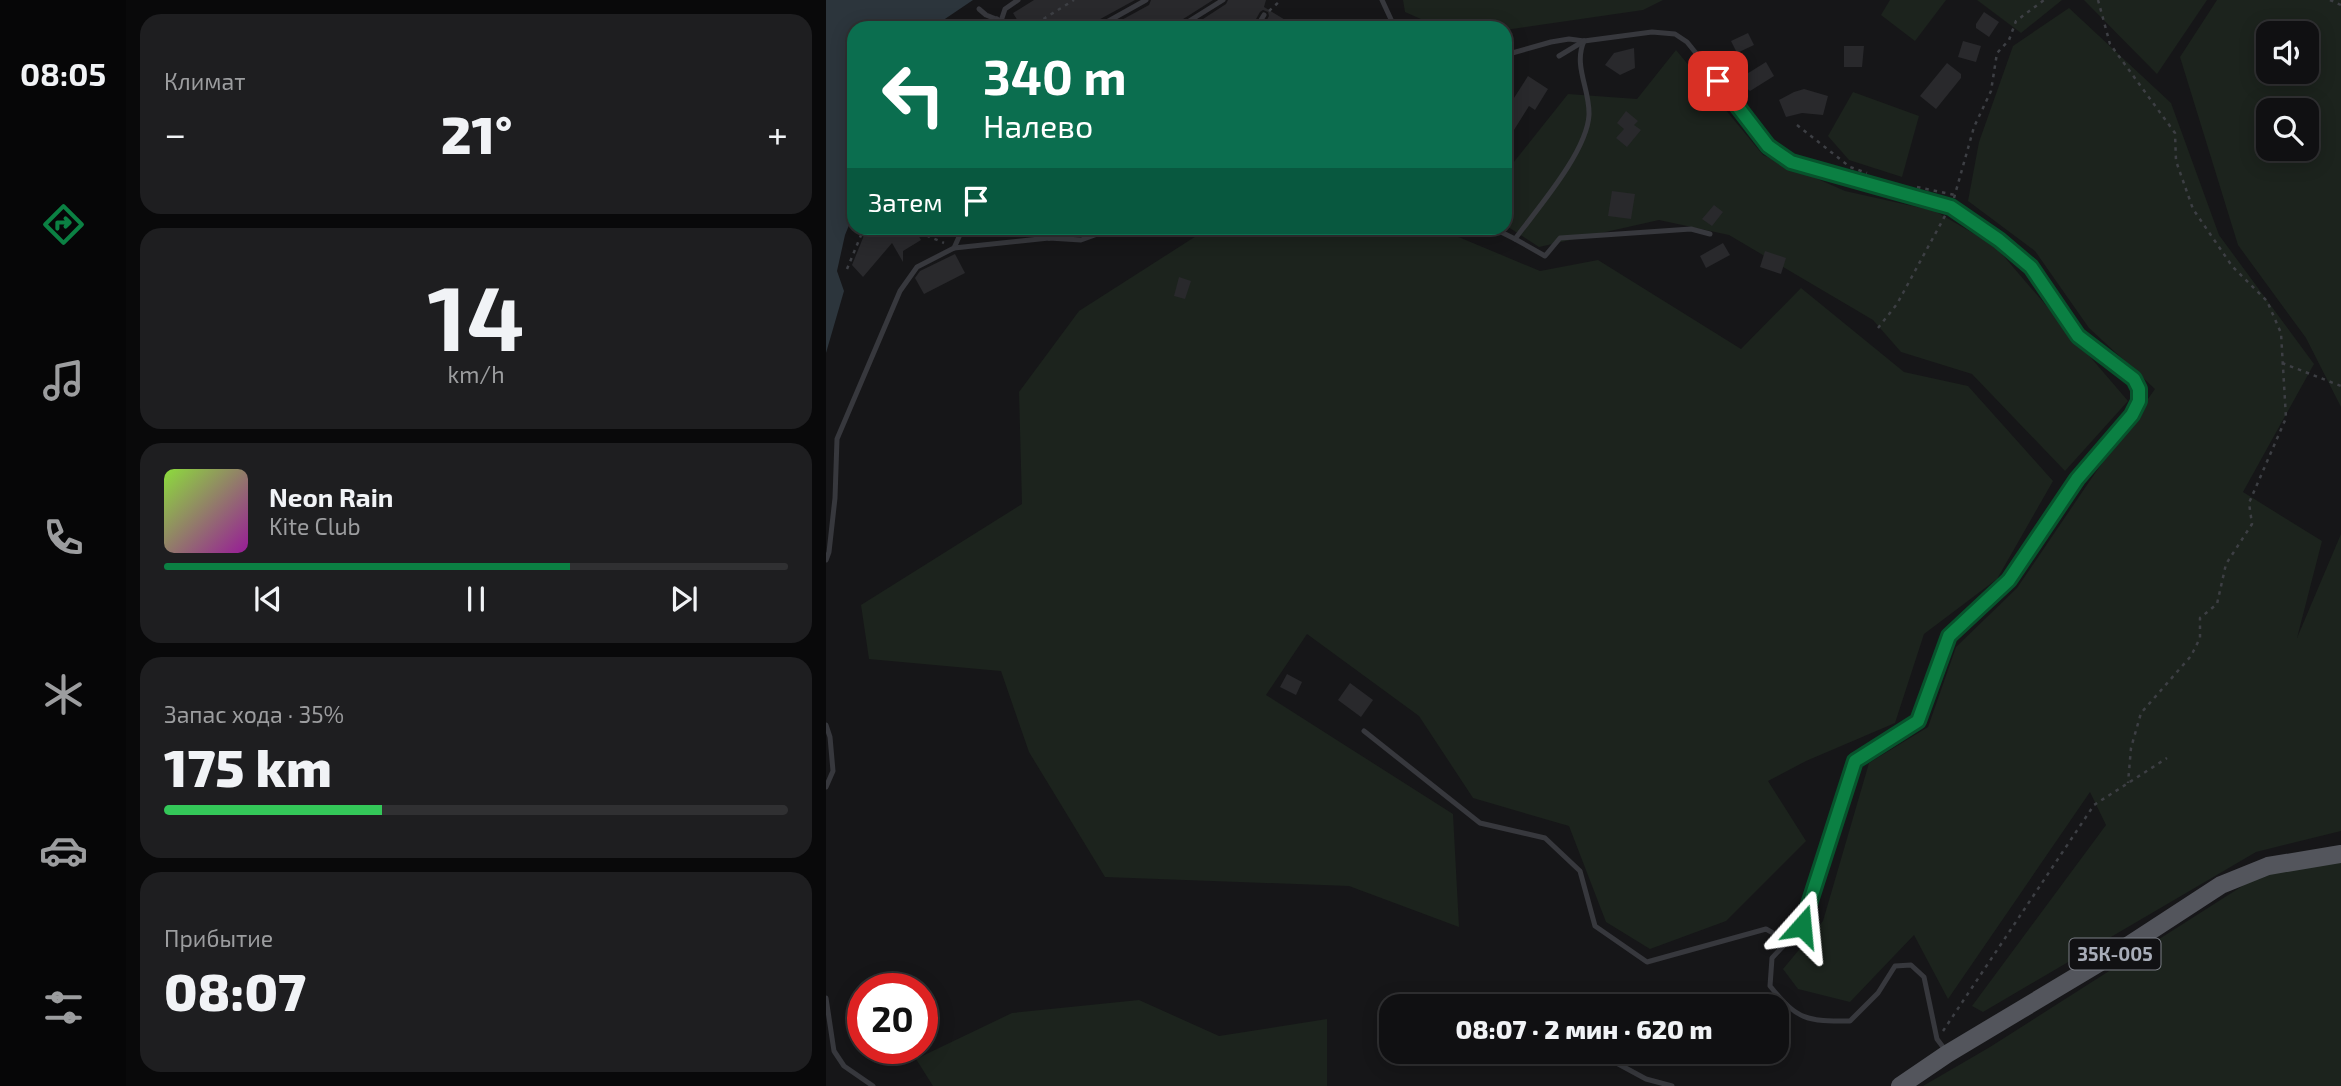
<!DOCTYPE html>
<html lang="ru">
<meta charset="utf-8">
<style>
:root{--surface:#101012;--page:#1e1e20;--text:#f1f3f6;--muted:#9c9d9f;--line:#303032;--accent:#0b8043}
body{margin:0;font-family:"Exo 2",sans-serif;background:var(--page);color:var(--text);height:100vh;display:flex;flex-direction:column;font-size:26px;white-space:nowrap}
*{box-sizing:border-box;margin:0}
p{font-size:23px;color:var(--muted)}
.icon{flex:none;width:38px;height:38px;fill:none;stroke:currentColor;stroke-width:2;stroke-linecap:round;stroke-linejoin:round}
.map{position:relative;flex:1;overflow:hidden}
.panel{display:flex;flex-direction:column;gap:14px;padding:14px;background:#09090a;width:700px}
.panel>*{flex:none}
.top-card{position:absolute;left:21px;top:21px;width:665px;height:214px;border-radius:21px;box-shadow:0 4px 18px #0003,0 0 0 2px var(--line);background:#0b6e4f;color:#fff;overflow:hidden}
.buttons{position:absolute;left:1430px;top:21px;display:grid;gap:14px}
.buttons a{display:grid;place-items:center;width:63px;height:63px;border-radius:14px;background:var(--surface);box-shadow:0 4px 18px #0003,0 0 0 2px var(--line);font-size:35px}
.speed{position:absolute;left:21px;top:973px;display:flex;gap:14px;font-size:35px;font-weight:700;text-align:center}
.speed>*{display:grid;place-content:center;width:91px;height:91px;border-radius:50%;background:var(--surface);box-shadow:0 4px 18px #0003,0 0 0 2px var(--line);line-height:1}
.speed .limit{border:10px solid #d22;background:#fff;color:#111}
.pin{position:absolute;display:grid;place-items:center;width:60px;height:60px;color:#fff;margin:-30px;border-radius:14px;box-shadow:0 4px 10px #0006}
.me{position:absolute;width:77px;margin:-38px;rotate:18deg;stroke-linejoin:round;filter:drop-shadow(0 0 5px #0008)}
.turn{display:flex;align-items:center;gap:24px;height:147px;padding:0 21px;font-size:32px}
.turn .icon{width:91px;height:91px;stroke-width:2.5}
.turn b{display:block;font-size:49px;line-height:60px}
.then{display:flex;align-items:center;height:66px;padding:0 21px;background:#0003;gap:14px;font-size:26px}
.big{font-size:52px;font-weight:800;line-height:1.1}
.panel .tile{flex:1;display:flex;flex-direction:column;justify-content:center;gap:10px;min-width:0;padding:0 24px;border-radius:21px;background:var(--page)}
.panel .dial{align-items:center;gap:0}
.dial b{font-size:91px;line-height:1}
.song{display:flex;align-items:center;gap:21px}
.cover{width:84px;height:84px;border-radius:10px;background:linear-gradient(135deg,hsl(90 70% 55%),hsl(300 70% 35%))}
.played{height:7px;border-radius:4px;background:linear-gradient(90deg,var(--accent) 65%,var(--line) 65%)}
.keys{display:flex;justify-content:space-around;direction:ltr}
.heat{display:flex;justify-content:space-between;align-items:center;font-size:38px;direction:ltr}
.charge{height:10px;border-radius:5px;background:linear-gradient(90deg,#34c759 35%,var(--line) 0)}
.trip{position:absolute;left:553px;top:994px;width:410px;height:70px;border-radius:21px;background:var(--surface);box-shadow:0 4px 18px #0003,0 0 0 2px var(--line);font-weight:800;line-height:70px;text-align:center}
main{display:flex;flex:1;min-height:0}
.dock{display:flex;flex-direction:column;width:126px;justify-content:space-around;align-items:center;background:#060607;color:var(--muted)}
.dock .icon{width:49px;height:49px}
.dock .selected{color:var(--accent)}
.dock b{font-size:32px;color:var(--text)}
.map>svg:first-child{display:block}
.green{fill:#1c231d;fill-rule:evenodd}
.water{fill:#2c353c}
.building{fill:#29292c}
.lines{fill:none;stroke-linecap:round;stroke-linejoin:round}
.path{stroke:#3d3f44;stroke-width:2.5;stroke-dasharray:3.5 5;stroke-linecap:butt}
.service{stroke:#37383d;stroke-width:5}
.primary{stroke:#53555c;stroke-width:18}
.route-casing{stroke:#07532c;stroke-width:18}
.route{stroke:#0b8043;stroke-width:12}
.labels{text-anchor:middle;stroke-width:7;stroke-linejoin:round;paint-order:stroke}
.shield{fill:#111113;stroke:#7b7e86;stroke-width:2}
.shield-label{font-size:19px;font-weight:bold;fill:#a8adb8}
</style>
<main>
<nav class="dock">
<b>08:05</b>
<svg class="icon selected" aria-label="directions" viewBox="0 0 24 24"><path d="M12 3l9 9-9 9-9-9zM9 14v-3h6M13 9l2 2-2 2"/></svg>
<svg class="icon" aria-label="music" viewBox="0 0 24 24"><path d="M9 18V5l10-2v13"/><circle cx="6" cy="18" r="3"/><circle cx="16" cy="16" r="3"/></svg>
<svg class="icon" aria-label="phone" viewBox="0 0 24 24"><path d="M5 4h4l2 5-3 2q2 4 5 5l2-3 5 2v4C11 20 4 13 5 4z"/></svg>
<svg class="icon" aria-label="climate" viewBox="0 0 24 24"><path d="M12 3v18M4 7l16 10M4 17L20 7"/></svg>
<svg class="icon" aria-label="car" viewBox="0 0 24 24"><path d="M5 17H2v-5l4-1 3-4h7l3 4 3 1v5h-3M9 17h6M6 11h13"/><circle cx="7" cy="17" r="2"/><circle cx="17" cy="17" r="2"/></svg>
<svg class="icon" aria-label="filters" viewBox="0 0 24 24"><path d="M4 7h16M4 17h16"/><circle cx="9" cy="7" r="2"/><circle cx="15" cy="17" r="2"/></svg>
</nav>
<section class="panel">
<div class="tile"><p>Климат</p>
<div class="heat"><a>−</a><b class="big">21°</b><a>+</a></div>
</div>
<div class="tile dial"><b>14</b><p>km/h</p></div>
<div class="tile">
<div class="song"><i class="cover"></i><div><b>Neon Rain</b><p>Kite Club</p></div></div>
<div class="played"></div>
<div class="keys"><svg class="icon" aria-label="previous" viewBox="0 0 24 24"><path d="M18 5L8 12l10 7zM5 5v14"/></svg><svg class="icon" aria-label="pause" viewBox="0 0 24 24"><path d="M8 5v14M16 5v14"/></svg><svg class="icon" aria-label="next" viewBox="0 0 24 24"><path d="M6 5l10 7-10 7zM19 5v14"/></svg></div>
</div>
<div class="tile"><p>Запас хода · 35%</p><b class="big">175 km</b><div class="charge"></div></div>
<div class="tile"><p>Прибытие</p><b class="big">08:07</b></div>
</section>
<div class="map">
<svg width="1515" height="1086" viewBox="0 0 1515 1086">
<rect width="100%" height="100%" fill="#161618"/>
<g class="green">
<path d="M577,0H837L817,10L679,30L615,28L579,12Z"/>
<path d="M1064,0H1120L1089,41L1055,15Z"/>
<path d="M1151,0H1236L1195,33Z"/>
<path d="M1258,0H1381L1331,74Z"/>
<path d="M1391,0H1515V407L1480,338L1412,245L1354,57ZM1442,33H1480V72H1442ZM1442,110H1480V149H1442Z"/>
<path d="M1243,8L1345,103L1393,235L1488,364L1417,492L1496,541L1471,638L1515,534V831L1430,852L1157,1012L1146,1006L1280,825L1264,792L1122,999L1088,935L1024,1002L972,989L957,969L997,921L1043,763L1102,727L1130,647L1191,588L1265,479L1329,389L1263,328L1209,251L1142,201L1153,142L1187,46Z"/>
<path d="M850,50L937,155L1019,191L1109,211L1169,246L1302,401L1239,471L1146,374L1075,352L1047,320L903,235L833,220L713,247L679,225V173L742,94L811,99Z"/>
<path d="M1027,92L1093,116L1076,177L1023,160L1002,136Z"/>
<path d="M392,228H611L714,271L772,260L915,349L975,288L1078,372L1142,386L1227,481L1171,579L1098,634L1069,723L980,761L942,781L980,841L900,921L824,949L780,922L743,826L647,798L593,716L481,634L440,695L627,814L633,927L523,886L279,877L203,752L175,671L43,659L35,605L196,504L193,392L253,311L378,231Z"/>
<path d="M1515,861V1086H1097L1164,1047L1432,876Z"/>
<path d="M313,1000L393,1036L501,1019V1086H107L90,1059L186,1013Z"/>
</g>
<path class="water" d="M0,0H147L113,23L111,28H28V213L19,235L11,271L18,291L0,353Z"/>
<g class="building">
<path d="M208,0H309L267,23L265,28H196L187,13Z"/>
<path d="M325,0H387L343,28H281L323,5Z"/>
<path d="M402,0H440L438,7L461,21L457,28H436L443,16L442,12L437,10L434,12L425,28H374L377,19L400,4Z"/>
<path d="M1158,12L1173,22L1163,37L1150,28V24Z"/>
<path d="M922,33L928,45L911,53L905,41Z"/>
<path d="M1137,41L1155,46L1150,62L1132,57Z"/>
<path d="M1018,46H1038L1036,67H1018Z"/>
<path d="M808,48L809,68L794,75L779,65L788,53Z"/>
<path d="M940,62L948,76L924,91L911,80Z"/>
<path d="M1121,63L1135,74V78L1110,109L1094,96Z"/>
<path d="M702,76L722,89L709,110L703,106L688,130L679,125V112Z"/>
<path d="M978,89L1002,96L997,115L976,113L960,117L953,100L968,92Z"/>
<path d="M800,111L812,121L808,125L815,130L801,147L790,138L798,129L791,123Z"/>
<path d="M786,191L809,194L805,219L782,216Z"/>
<path d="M888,205L897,212L886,226L876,219Z"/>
<path d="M41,228H72L74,237L88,228L95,240L77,251V262L66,243L37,277L26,265Z"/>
<path d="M897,243L904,255L880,268L874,256Z"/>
<path d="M939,251L960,258L955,274L934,267Z"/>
<path d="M129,254L139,273L98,294L89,278L94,271Z"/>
<path d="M353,277L365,281L359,299L348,296Z"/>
<path d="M461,674L476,682L470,695L454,687Z"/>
<path d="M524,683L547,700L535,717L512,700Z"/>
</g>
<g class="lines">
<g class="path">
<path d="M1272,0L1284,44L1349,133L1350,161L1367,209L1406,266L1441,301L1455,333L1460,418L1423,503L1426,524L1400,564L1391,604L1374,618V638L1365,656L1315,713L1305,748L1302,783"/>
<path d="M1504,0L1515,5"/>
<path d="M443,11L455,0"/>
<path d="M203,28L248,0"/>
<path d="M971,125L1024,167L1041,173"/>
<path d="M1091,187L1129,195"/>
<path d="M1128,198L1148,127L1165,91L1171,53L1183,40L1190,21L1218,0"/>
<path d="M96,228L102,236L118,243"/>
<path d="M21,269L38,228"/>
<path d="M1052,328L1071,304L1120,214"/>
<path d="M1456,363L1515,386"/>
<path d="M1117,1031L1268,805L1341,758"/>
</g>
<g class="service">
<path d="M556,0L569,28"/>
<path d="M153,9L160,15L175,21"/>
<path d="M164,28L171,19"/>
<path d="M180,28L175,21L179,9L192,0"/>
<path d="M270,28L320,0"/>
<path d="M352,28L397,0"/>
<path d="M430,28L438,15"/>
<path d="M758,41C747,66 764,89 763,115C761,152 711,209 689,239L719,256L734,238L865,229L884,234"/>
<path d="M679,55L725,42L743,39L758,41L826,32L849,34L861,42L924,120L942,146L965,162L1125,207L1173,240L1205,266L1252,336L1308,379L1313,389V402L1306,415L1251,479L1183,580L1123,636L1092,721L1029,761L976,926L946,958L944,986C972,1021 981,1021 1024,1021L1052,993L1069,966L1085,965L1098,977L1111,1039L1120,1051"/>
<path d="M733,56L758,41"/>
<path d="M667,228L689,239"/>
<path d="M223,238L235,228"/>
<path d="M128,248L137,228"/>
<path d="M0,560L3,552L9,498L11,439L74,291L91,267L128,248L223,238L255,240L288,228"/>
<path d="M0,725L4,737L7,771L0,787"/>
<path d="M538,731L654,823L719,838L754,871L769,926L821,962L940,929L961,941"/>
<path d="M0,998L8,1051L18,1066L47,1086"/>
<path d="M772,1053L820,1079L846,1086"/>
</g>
<path class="primary" d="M1074,1086L1121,1054L1303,945L1395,885L1442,866L1515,854"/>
</g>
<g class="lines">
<g class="route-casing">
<path id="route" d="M892,81L942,146L965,162L1125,207L1173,240L1205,267L1252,336L1308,379L1313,389V401L1306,415L1251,479L1183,580L1123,636L1092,721L1029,761L976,926"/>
</g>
<use href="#route" class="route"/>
</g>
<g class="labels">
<rect class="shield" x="1243.5" y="938.5" width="91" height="31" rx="5"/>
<g class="shield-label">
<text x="1289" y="961">35К-005</text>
</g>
</g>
</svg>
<div class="buttons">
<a><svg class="icon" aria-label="sound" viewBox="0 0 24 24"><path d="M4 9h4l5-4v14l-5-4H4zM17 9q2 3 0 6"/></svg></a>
<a><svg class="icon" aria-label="search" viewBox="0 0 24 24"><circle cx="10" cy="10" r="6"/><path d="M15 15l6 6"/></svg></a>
</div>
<div class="speed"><div class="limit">20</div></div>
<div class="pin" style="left:892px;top:81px;background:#d93025"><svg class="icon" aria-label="arrive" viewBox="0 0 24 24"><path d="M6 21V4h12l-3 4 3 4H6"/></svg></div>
<svg class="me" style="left:976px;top:926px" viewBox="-20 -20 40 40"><path d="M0-17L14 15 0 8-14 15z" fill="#0b8043" stroke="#fff" stroke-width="4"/></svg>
<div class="trip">08:07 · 2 мин · 620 m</div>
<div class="top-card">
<div class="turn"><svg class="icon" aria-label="left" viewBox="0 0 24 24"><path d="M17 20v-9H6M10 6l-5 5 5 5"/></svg><div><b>340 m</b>Налево</div></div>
<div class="then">Затем<svg class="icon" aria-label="arrive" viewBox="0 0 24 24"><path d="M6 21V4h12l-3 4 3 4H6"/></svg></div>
</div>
</div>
</main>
